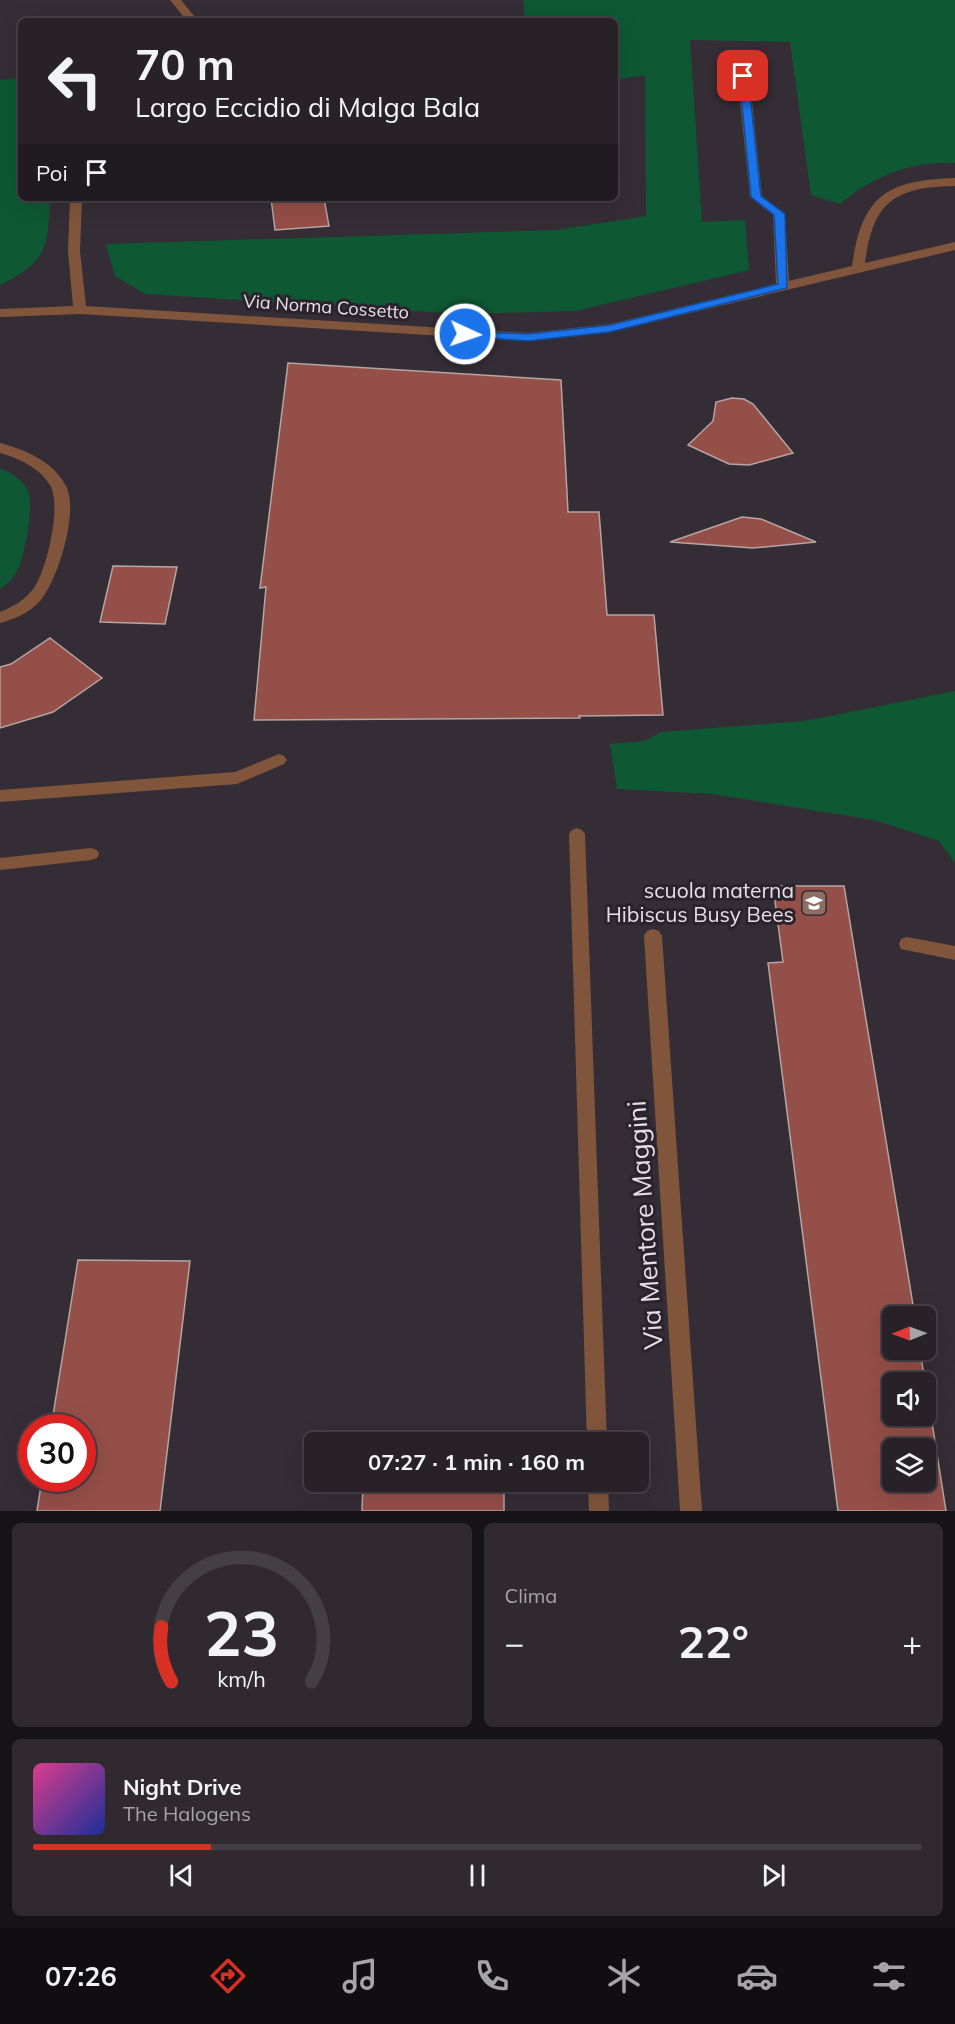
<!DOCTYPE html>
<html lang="it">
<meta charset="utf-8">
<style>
:root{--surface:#282228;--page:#302a30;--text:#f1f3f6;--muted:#a5a4a8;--line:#443f45;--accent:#d93025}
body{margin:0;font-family:Mulish,sans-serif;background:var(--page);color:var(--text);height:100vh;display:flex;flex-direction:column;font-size:22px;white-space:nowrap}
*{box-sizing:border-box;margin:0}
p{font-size:20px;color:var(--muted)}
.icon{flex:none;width:33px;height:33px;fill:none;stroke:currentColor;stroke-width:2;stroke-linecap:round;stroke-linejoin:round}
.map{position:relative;height:1511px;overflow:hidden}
.details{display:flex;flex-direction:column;gap:12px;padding:12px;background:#161316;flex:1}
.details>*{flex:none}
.top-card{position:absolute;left:18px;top:18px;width:600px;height:183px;border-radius:9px;box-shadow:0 6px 24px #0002,0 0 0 2px var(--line);background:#282228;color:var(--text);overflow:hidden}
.needle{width:39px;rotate:269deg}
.fabs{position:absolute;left:882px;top:1306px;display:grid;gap:12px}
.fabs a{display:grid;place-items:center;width:54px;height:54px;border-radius:9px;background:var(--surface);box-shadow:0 6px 24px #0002,0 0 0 2px var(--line);font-size:30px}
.speed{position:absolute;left:18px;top:1414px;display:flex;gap:12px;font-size:30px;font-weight:700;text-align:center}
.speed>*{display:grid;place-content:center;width:78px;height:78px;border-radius:50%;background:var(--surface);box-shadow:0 6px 24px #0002,0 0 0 2px var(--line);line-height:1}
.speed .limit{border:9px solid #d22;background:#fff;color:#111}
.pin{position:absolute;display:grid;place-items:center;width:51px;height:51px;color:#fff;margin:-26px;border-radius:12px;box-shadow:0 3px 9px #0006}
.me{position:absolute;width:66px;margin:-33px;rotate:93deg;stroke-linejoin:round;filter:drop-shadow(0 0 4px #0008)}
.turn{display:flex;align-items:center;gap:21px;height:126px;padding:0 18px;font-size:27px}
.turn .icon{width:78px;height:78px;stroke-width:2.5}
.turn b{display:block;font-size:42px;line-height:51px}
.then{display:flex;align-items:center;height:57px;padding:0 18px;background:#0003;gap:12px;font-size:22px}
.big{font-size:45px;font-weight:700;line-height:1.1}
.details .tile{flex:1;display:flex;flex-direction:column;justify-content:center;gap:9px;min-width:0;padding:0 21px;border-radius:9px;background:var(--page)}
.details .dial{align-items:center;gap:0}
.dial svg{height:156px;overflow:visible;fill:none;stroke:var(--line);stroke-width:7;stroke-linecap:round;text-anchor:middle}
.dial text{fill:var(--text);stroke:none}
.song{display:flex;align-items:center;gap:18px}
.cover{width:72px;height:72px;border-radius:9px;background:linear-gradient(135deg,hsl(330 70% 55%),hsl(230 70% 35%))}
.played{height:6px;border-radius:3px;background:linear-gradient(90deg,var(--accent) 20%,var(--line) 20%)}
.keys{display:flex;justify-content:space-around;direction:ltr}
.heat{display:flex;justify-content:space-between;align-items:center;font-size:33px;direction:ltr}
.details .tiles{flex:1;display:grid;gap:12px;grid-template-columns:1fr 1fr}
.tile:last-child{grid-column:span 2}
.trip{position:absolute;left:304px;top:1432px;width:345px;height:60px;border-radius:9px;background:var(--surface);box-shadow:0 6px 24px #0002,0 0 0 2px var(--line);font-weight:700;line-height:60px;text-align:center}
.tab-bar{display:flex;height:96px;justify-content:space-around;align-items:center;background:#100e10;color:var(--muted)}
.tab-bar .icon{width:42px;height:42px}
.tab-bar .current{color:var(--accent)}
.tab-bar b{font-size:27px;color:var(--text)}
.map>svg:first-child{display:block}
.green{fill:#0e5834}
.building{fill:#944f48;stroke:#b5a5a3;stroke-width:1.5;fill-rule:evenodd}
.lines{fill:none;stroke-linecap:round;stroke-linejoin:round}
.service{fill:#80553b;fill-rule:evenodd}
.minor{fill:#80553b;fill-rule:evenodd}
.route{fill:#1a73e8;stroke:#114b97;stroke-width:1.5}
.labels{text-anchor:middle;stroke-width:6;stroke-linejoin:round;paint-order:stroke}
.far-street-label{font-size:18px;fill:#e5e0e6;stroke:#2b232c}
.poi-label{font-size:21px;fill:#e5e0e6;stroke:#2b232c;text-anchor:end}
.near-street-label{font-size:26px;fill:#e5e0e6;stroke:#2b232c}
</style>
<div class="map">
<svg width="955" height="1511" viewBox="0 0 955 1511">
<rect width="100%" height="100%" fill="#352d36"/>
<g class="green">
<path d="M523,0H955V163C913,160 871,177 840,204L811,195L790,42L690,40L702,222L745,220L749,270L576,311L462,314L145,294L115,276L106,244L556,230L646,216L645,75L615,80V21H525Z"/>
<path d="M21,78V198H50C48,248 47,262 0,285V80Z"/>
<path d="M0,468C11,473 22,479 28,491C34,504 25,556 18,569C14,577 8,584 0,589Z"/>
<path d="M955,691V863L939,841L874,820L712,794L617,789L610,744L645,741L661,732L805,721Z"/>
</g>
<g class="building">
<path d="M271,198H324L329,226L275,230Z"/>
<path d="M288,363L561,380L568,512H599L607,615H654L663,715L579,716L580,718L254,720L266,587L260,588Z"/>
<path d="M732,398L744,399L753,404L793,453L749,465L729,464L688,445L713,421L716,402Z"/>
<path d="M742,517L761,519L816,542L753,548L670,542Z"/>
<path d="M113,566L177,567L165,624L100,622Z"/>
<path d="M50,638L102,678L53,712L0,728V667L11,664Z"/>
<path d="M773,886H844L915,1317H892V1350H920L925,1383H892V1416H926V1384L946,1511H838L768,963L783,962ZM892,1449H926V1482H892Z"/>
<path d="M78,1260L190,1261L160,1511H37L42,1479H82V1428H51Z"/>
<path d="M363,1482H504V1511H362Z"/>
</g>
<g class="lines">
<g class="service">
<path d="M279,754L284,756L287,760L284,764L237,784L0,802V790L235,772Z"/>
<path d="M577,828L582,830L585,834L607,1443H587L569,834L572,830Z"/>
<path d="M91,848L97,850L99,854L97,858L91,860L0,870V858Z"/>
<path d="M907,937L955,946V960L901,949L899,944L901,939Z"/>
<path d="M588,1482H608L609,1511H589Z"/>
</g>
<g class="minor">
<path d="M170,0H181L198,21H187Z"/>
<path d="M741,51L747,54L762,196L785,214L789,281L852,266C862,197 885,180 955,178V186C894,187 873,202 865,263L955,242V250L610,332L528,341L80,314L0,317V309L73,306L68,251L70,198H82L80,251L86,306L528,333L610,324L776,284L773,215L750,197L735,54Z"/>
<path d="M0,443C26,450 55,462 67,488C78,514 58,580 40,601C29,613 15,619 0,623V612C13,607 25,600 34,588C47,569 62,505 50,485C40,468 18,458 0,453Z"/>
<path d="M653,929L659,931L662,936L702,1511H680L644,936L647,931Z"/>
</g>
</g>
<path class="route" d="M743,73L748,76L761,196L785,214L787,288L610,332L528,341L461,336V332L465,331L528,334L610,325L778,284L774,215L751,197L739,76Z"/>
<defs>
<g id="school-square" transform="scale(1.35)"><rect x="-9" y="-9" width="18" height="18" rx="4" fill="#8d6e63" stroke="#2b232c"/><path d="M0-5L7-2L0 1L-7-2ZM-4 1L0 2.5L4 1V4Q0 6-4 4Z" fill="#fff"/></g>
</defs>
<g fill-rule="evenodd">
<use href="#school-square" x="814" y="903"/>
</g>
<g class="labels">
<g class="far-street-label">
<text transform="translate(326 307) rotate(4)" y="6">Via Norma Cossetto</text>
</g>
<g class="poi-label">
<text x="794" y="898">scuola materna<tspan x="794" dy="24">Hibiscus Busy Bees</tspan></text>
</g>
<g class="near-street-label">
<text transform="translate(645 1225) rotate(-94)" y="9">Via Mentore Maggini</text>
</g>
</g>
</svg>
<div class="fabs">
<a><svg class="needle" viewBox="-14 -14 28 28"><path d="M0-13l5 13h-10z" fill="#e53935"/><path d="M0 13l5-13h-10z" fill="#a5a4a8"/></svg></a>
<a><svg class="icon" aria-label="sound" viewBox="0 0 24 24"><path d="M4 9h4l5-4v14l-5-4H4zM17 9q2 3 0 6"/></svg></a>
<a><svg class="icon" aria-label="layers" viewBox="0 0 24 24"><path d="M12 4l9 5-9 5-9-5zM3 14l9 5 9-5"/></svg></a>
</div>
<div class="speed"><div class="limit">30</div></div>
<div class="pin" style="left:743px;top:76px;background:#d93025"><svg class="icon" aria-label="arrive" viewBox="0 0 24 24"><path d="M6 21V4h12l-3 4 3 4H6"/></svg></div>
<svg class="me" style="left:465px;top:334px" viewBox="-20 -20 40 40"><circle r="17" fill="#1a73e8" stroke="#fff" stroke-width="3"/><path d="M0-11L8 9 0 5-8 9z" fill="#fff"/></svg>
<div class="trip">07:27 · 1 min · 160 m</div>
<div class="top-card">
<div class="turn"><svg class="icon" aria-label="left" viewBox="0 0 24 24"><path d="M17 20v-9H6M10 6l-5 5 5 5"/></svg><div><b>70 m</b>Largo Eccidio di Malga Bala</div></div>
<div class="then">Poi<svg class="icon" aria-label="arrive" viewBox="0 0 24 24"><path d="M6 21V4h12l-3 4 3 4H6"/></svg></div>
</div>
</div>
<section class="details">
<div class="tiles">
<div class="tile dial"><svg viewBox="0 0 100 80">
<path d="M14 69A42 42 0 1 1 86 69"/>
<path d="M14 69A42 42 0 0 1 9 41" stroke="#d93025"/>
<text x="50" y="56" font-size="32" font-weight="700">23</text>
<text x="50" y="72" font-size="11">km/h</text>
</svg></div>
<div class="tile"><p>Clima</p>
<div class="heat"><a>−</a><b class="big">22°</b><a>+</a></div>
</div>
<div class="tile">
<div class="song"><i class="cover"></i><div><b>Night Drive</b><p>The Halogens</p></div></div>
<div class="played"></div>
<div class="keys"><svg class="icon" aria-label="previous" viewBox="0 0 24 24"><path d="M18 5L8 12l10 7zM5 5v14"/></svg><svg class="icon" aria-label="pause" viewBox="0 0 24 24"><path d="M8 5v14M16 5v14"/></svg><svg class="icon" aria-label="next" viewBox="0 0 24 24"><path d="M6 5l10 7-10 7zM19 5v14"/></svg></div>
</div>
</div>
</section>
<nav class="tab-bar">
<b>07:26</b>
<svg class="icon current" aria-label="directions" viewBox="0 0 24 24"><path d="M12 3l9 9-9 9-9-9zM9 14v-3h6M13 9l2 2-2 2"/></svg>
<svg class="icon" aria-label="music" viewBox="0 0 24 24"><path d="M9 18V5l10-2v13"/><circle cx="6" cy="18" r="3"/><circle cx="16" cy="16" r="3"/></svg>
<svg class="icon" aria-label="phone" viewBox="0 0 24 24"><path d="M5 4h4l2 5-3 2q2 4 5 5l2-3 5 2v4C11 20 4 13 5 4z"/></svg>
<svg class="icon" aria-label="climate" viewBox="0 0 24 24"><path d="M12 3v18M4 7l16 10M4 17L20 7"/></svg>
<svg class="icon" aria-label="car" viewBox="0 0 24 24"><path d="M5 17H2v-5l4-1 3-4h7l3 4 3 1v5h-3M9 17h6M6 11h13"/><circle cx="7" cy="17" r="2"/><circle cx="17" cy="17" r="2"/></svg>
<svg class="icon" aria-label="filters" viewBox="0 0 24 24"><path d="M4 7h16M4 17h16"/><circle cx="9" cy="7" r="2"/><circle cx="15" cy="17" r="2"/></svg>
</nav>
